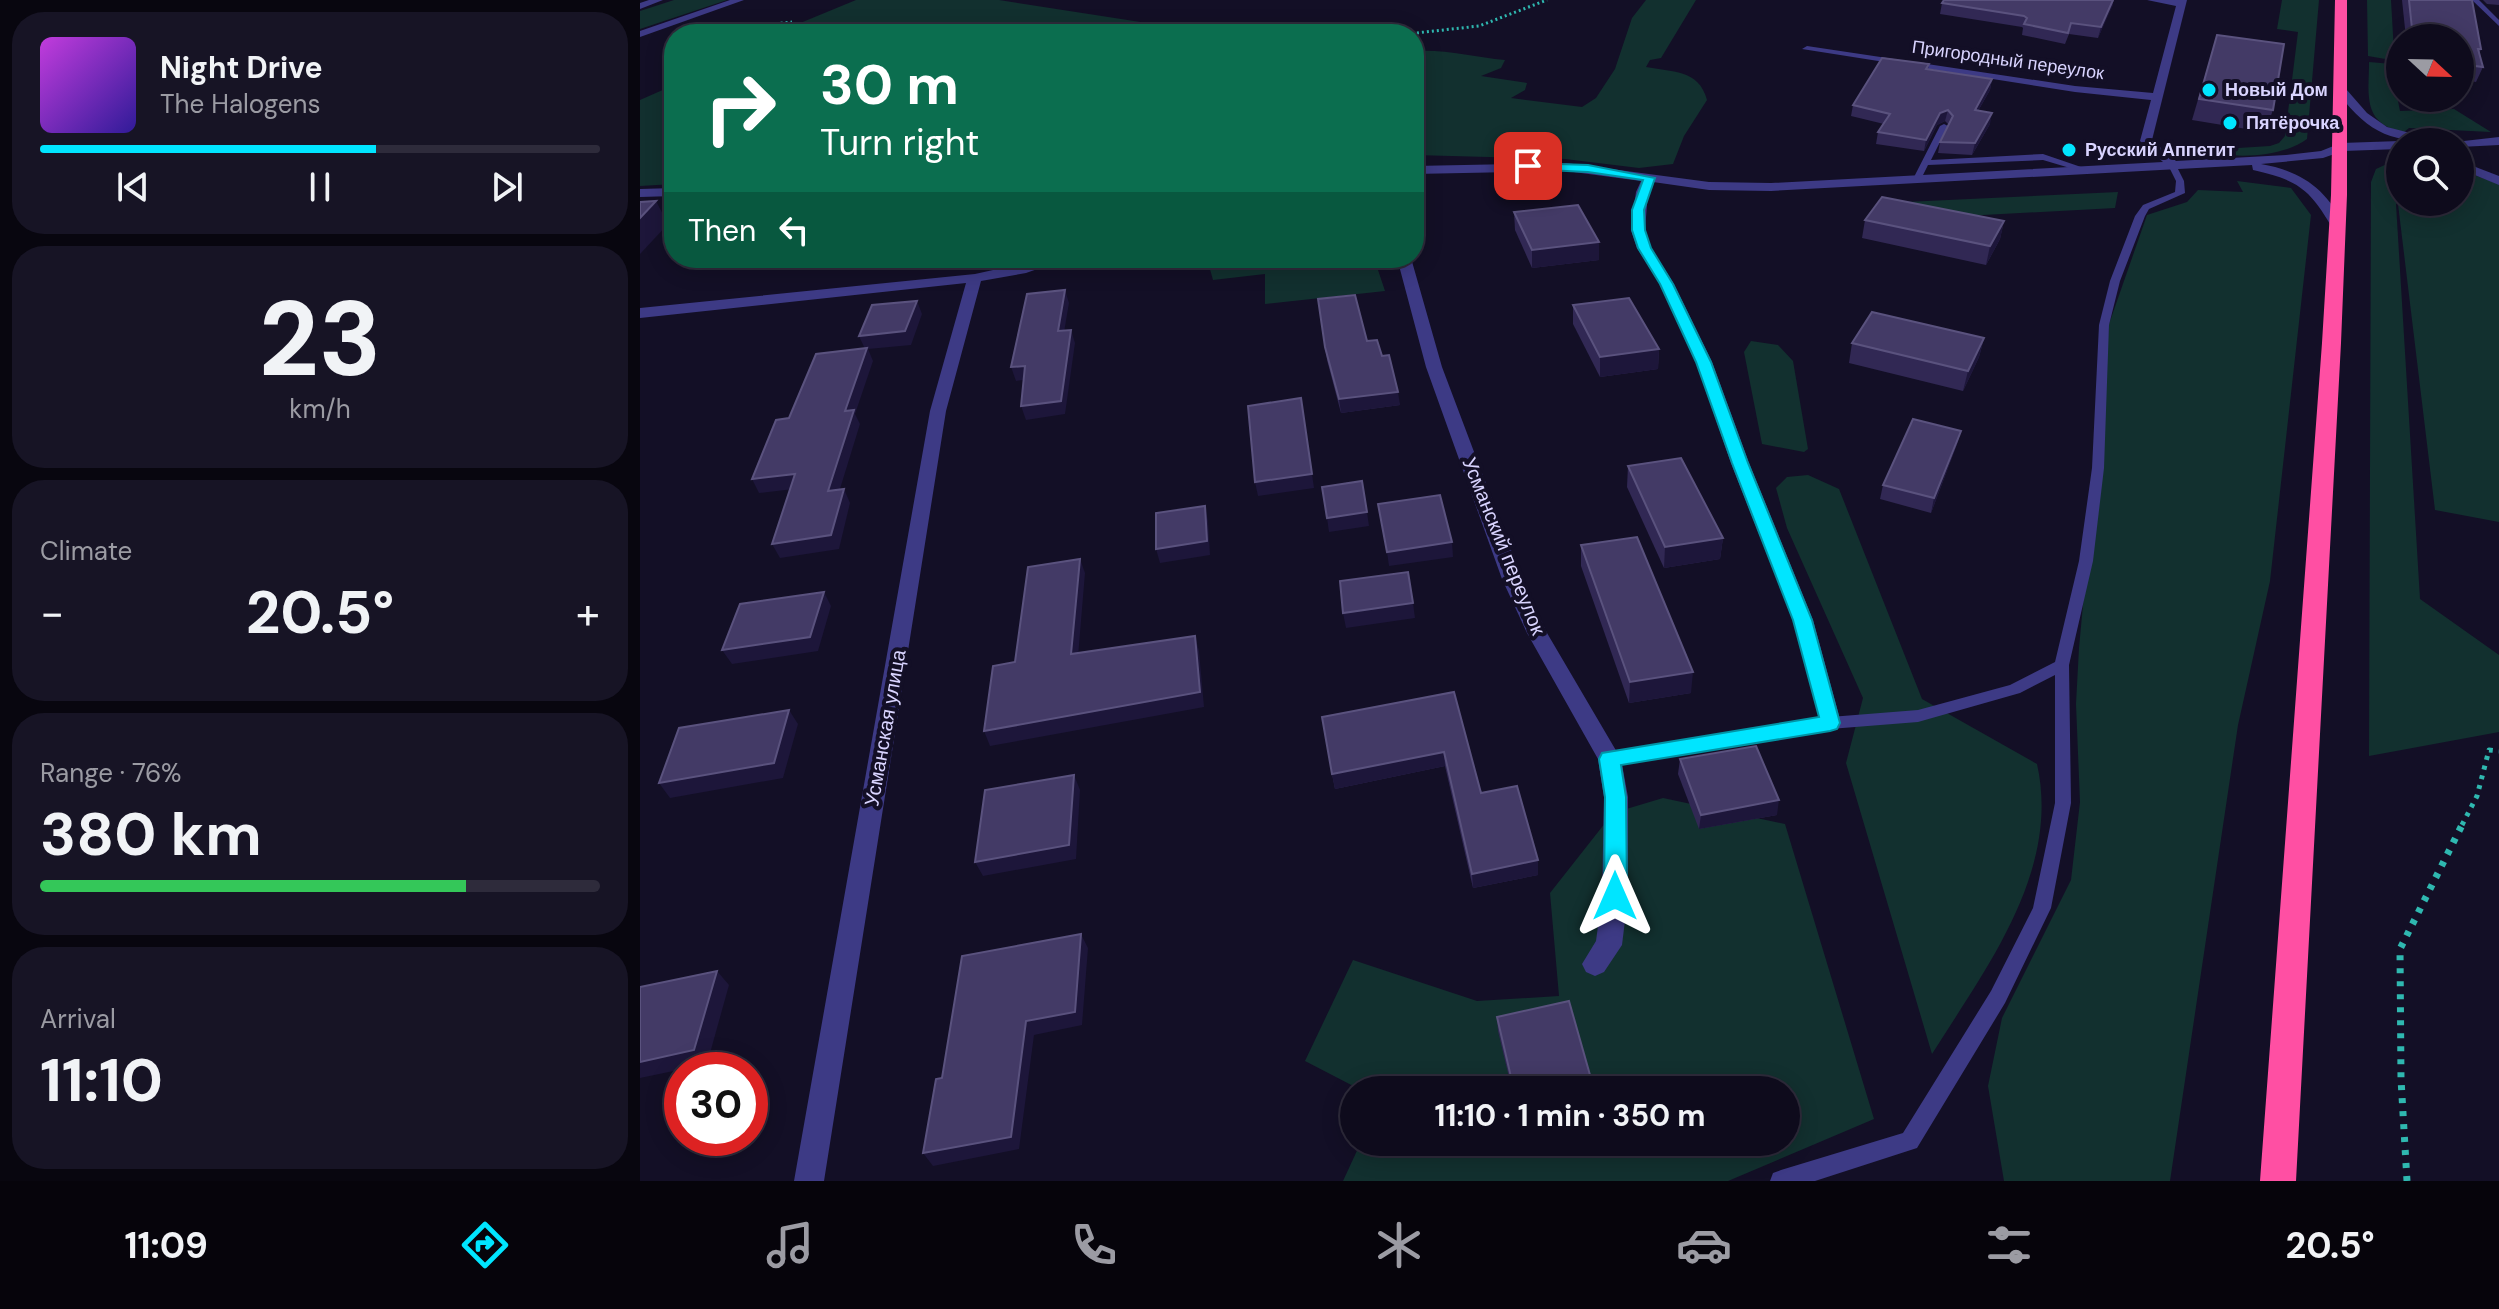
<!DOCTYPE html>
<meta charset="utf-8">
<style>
:root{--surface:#0e0b1c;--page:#171425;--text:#f1f3f6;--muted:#9b9ba3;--line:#2e2b3b;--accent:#00e5ff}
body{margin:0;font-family:"DM Sans",sans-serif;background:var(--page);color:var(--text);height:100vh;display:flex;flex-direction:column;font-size:30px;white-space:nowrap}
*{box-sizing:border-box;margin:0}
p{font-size:26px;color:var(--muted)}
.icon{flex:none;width:44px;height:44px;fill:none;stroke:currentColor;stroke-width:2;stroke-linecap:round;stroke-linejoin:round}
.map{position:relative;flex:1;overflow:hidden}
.side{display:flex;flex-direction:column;gap:12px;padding:12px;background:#08060f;width:640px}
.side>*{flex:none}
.guide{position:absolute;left:24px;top:24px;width:760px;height:244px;border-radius:32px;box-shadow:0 4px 20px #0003,0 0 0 2px var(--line);background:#0b6e4f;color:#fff;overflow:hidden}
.needle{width:52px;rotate:112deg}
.tools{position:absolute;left:1746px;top:24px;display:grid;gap:16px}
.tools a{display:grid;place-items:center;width:88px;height:88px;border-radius:50%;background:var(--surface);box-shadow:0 4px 20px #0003,0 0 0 2px var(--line);font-size:40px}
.speed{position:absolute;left:24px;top:1052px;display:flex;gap:16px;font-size:40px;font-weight:700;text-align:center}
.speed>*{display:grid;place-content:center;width:104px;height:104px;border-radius:50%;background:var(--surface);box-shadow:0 4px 20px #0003,0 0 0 2px var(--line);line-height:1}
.speed .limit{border:12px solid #d22;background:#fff;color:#111}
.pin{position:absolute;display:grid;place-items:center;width:68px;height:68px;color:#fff;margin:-34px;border-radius:16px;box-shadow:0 4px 12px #0006}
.me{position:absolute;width:88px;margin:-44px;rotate:0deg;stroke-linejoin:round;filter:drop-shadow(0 0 6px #0008)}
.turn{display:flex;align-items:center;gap:28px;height:168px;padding:0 24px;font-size:36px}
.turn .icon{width:104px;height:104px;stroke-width:2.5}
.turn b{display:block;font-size:56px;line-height:68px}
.then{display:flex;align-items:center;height:76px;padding:0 24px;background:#0003;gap:16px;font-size:30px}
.big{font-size:60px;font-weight:700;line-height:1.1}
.side .widget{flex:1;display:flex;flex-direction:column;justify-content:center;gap:12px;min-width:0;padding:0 28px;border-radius:32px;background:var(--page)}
.side .dial{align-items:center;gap:0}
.dial b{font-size:104px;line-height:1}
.song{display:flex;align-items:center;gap:24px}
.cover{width:96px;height:96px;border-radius:12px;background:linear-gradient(135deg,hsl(290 70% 55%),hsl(250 70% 35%))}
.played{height:8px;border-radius:4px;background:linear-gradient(90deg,var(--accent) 60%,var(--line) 60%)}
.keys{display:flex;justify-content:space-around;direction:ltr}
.heat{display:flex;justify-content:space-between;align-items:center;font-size:44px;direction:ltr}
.charge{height:12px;border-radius:6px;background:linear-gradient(90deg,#34c759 76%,var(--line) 0)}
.trip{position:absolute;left:700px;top:1076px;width:460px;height:80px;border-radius:40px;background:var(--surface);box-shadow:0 4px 20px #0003,0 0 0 2px var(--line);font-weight:700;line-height:80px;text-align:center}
.menu{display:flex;height:128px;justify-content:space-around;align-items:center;background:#06040b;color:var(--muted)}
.menu .icon{width:56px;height:56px}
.menu .active{color:var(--accent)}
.menu b{font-size:36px;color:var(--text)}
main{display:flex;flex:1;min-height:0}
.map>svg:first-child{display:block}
.green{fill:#12302f}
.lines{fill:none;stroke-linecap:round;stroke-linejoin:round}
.path-far2{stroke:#2fb8b0;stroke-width:3;stroke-dasharray:2 3;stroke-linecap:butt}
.path-far1{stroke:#2fb8b0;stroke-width:5;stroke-dasharray:4 6;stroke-linecap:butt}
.path{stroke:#2fb8b0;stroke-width:7;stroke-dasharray:5 8;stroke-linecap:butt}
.lane{fill:#3d3a85;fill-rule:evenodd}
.street{fill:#3d3a85;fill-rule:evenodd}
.highway{fill:#ff4fa3;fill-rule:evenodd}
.wall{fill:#312854}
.shaded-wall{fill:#1d163a}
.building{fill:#433a66;stroke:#5a527e;stroke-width:2}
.route{fill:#00e5ff;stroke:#0095a6;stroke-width:2}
.poi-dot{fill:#00e5ff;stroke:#130f26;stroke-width:3}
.labels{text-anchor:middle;stroke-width:8;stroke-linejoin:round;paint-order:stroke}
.far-street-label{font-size:18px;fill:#d9d4ff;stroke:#130f26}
.far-poi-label{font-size:18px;font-weight:bold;fill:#d9d4ff;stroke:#130f26;text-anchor:start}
.street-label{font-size:20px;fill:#d9d4ff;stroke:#130f26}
</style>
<main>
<section class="side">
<div class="widget">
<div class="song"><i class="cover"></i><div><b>Night Drive</b><p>The Halogens</p></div></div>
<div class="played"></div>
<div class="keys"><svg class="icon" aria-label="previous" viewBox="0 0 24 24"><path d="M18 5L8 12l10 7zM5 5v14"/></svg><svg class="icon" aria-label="pause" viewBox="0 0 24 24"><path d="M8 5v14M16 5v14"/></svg><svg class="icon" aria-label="next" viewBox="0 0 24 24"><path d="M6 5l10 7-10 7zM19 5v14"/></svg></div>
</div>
<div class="widget dial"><b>23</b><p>km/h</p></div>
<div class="widget"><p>Climate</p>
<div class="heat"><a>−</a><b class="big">20.5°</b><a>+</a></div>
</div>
<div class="widget"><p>Range · 76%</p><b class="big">380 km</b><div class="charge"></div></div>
<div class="widget"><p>Arrival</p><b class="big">11:10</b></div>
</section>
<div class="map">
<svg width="1859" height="1181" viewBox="0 0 1859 1181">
<rect width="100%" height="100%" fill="#130f26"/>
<g class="green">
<path d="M34,0H87L0,29V11Z"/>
<path d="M216,0H359L578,34L136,33Z"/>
<path d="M1006,0H1056L1021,58L1010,60L1006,67C1031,72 1059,69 1067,100L1044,136L1033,164L999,168L925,159L774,155V51C805,49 835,57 865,60L861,68L841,76L887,83L885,90L871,98L942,107L956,98L975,69L992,18Z"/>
<path d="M1642,0H1679L1667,139C1644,157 1592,160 1566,150L1630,146L1639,143L1645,136L1658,32L1637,29Z"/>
<path d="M1727,0H1751L1754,52L1760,55V74L1753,76L1760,111L1814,109L1851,132L1769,128L1764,132C1722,124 1729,95 1729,62L1752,64L1751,60L1728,56Z"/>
<path d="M34,85V184L0,186V100Z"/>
<path d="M1760,158V201L1756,204L1780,599L1859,655V732L1729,756L1731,182L1736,169Z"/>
<path d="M1820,170L1859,184V522L1795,510L1758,204L1820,202Z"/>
<path d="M1597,181L1651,188L1671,215L1630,581L1598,725L1530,1181H1364L1348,1086L1362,1018L1431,880L1440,802L1436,704L1439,648L1469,324L1507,215L1547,202L1558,190L1603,192Z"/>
<path d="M1478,192L1475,208L1287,218L1244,203Z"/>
<path d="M602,258H734L745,291L625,304V274L573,280L568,262Z"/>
<path d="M1111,341L1138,345L1153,361L1168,449L1164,452L1122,444L1104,352Z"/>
<path d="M1168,475L1199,489L1282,699L1397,764C1421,871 1346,968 1292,1054L1206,763L1223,698L1147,528L1136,488L1147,477Z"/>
<path d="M1023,798L1145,824L1234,1119L1088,1181H703L721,1142H1146V1090H721L665,1061L713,960L837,1001L919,996L910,893L973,813Z"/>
</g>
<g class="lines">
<g class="path-far2">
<path d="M76,30L152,22"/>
<path d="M767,34L839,26L907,0"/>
</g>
<path class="path-far1" d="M1822,825L1837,796L1849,750L1859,751"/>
<path class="path" d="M1767,1181L1761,1079L1760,949L1823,823"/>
<g class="lane">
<path d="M1832,0H1839L1859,20V26Z"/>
<path d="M1304,124L1308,126L1291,160L1403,154L1444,168L1440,171L1403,160L1288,165L1281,179H1275L1274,177L1300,126Z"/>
<path d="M1528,161L1535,163L1544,181L1545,193L1509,209L1505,216L1480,281L1469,325L1464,468L1453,561L1429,665L1431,803L1411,908L1365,1003L1277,1148L1175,1181H1130L1133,1173L1141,1170L1263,1133L1351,991L1393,908L1415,803V675L1380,693L1278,722L1190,729L969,765L963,763L961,759L963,755L969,753L1190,717L1278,710L1370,685L1415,662L1439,561L1452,468L1459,325L1470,281L1495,216L1503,205L1535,192L1536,181L1527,163Z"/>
</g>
<g class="street">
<path d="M9,0H23L0,9V3Z"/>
<path d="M90,0H104L0,37V31Z"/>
<path d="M1507,0H1547L1512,140L1536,161L1646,155L1681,151L1701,143L1760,141L1762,142L1760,149L1703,151L1683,158L1621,164C1662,171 1686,189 1705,226L1703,229H1693C1670,189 1658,180 1613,170L1612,165L1131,191L1069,190L1013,182L1008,192L1005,230L1011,248L1034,284L1072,362L1109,463L1173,620L1201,723L1198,729L1190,731L1182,729L1153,620L1091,463L1056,362L1020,284L997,248L991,230L996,192L1001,181L926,171L774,174V166L926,163L1069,182L1131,183L1523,162L1500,141L1511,100L1435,92L1162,49L1167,46L1435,86L1513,93L1536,6Z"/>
<path d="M1698,89H1706L1727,113L1747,127L1805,142C1753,142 1731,136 1698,93Z"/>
<path d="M1859,137V145L1820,147V142H1815Z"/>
<path d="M1820,161L1859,176V185L1820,169Z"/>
<path d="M34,188V196L0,197V189Z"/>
<path d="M407,258H429L386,273L341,281L306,411L184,1181H154L290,411L326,283L0,318V308L335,274Z"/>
<path d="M757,258H771L802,367L882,579L907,633L981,759L988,797V896L982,945L964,972L955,976L946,972L942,964L956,941L962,896L964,797L958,759L887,633L862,579L786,367Z"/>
</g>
<path class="highway" d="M1695,0H1707V195L1701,343L1656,1181H1620L1682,343L1691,195Z"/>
</g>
<g class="wall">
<path d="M1304,0H1474L1458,38L1429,34L1425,44L1382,35L1383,28L1382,27L1300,14L1302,3Z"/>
<path d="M1762,0H1832L1841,49L1839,54L1843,67L1836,82L1820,79V38H1766Z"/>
<path d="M1843,0H1859V5L1847,4Z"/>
<path d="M1577,35L1633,110L1625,132L1552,120Z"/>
<path d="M1289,64L1288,70L1352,79L1350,90L1338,111L1350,124L1332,155L1298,153L1300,142L1309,125L1305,121L1297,125L1284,151L1236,144L1238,132L1244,124L1211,116L1213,105Z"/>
<path d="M874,212L959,242V260L892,268L875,230Z"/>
<path d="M1225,220L1364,221L1360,239L1346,265L1222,238Z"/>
<path d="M678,299L742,356L760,405L701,413L687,360Z"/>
<path d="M933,305L1019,349L1018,369L960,377L933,324Z"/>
<path d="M1344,338L1339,357L1323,391L1209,363L1212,343Z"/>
<path d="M1321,431L1317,444L1291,513L1240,499L1243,485Z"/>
<path d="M988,466L1083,538L1080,559L1024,568L987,487Z"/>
<path d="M941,545L1051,693L989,703L941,566Z"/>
<path d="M814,692L841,793L898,860V875L833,888L805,766L695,789L692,774Z"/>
<path d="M1040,759L1137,815L1059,829L1038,774Z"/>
<path d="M857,1017L952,1090H872L858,1031Z"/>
</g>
<g class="shaded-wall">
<path d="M1473,0V5L1458,38L1461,27Z"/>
<path d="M1352,79L1350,90L1332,121L1335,110Z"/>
<path d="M1308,110L1305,121L1297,125L1284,151L1286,140L1300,113Z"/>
<path d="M1352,113L1350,124L1332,155L1335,143Z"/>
<path d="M16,201L28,224L0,254V218Z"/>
<path d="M1364,221L1360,239L1346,265L1350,246Z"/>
<path d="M959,242V260L892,268V250Z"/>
<path d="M425,290L429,303L422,344L418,331Z"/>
<path d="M277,301L282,314L271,345L228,349L233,361L215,414L220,424L195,505L188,491L205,411L225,349L219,336Z"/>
<path d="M431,330L435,343L425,414L386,420L381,406Z"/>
<path d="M1344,338L1339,357L1323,391L1328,371Z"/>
<path d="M1019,349L1018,369L960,377V357Z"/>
<path d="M385,366L389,379L376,381L371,367Z"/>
<path d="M758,392L760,405L701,413L699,399Z"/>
<path d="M663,412L674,488L618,496L615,482Z"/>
<path d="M1321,431L1317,444L1291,513L1294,498Z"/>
<path d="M155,474L162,488L119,493L112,479Z"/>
<path d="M204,489L210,503L199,549L140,558L132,544Z"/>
<path d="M565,506L568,521L570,555L520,563L516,549Z"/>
<path d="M727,512L729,526L689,532L687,518Z"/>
<path d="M1083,538L1080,559L1024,568L1025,547Z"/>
<path d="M812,542L813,557L749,566L747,552Z"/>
<path d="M440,559L445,573L437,669L431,654Z"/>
<path d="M184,592L191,606L178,651L92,664L82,650Z"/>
<path d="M773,603L775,618L706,628L703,613Z"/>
<path d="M555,636L559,651L564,707L350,746L344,731Z"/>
<path d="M1053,672L1051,693L989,703L990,682Z"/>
<path d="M149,710L158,724L143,778L30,798L19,783Z"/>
<path d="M804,752L805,766L695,789L692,774Z"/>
<path d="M434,775L440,790L436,859L343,876L335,862Z"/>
<path d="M1139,800L1137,815L1059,829L1061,815Z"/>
<path d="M898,860V875L833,888L832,874Z"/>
<path d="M441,934L448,948L442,1025L394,1035L379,1149L293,1166L283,1153L386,1021Z"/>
<path d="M77,971L89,985L67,1064L0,1078V1062Z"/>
<path d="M952,1082V1090H918Z"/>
</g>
<g class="building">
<path d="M1304,0H1473L1461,27L1431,23L1428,33L1384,24L1387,18L1384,16L1302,3Z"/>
<path d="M1769,0H1832L1841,49H1838L1843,67L1820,64V38H1773Z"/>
<path d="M1577,35L1644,44L1633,110L1559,99Z"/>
<path d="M1242,58L1289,64L1286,69L1352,79L1335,110L1352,113L1335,143L1300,142L1313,116L1308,110L1300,113L1286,140L1238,132L1250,114L1213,105Z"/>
<path d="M1242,197L1364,221L1350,246L1225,220Z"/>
<path d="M16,201L0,218V202Z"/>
<path d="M938,205L959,242L892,250L874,212Z"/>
<path d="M425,290L418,331L431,330L421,401L381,406L385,366L371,367L387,294Z"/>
<path d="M715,295L727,341L737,340L742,356L749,355L758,392L699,399L685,347L678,299Z"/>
<path d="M989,298L1019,349L960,357L933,305Z"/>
<path d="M277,301L265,331L219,336L232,305Z"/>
<path d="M1232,312L1344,338L1328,371L1212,343Z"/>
<path d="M227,348L205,411L214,410L188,491L204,489L191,535L132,544L155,474L112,479L136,420L149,418L176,354Z"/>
<path d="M661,398L672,474L615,482L608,406Z"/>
<path d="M1273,419L1321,431L1294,498L1243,485Z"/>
<path d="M1041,458L1083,538L1025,547L988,466Z"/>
<path d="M722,481L727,512L687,518L682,487Z"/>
<path d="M800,495L812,542L747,552L738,504Z"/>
<path d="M565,506L567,541L516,549V513Z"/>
<path d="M997,537L1053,672L990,682L941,545Z"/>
<path d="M440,559L431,654L555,636L560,692L344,731L353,666L375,662L388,567Z"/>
<path d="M768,572L773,603L703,613L700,581Z"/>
<path d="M184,592L170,637L82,650L100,604Z"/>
<path d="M814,692L841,793L877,786L898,860L832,874L804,752L692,774L682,717Z"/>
<path d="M149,710L134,763L19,783L39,728Z"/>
<path d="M1116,746L1139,800L1061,815L1040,759Z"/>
<path d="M434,775L429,845L335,862L345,790Z"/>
<path d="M441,934L435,1012L386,1021L371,1137L283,1153L296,1079L302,1078L322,956Z"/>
<path d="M77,971L54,1050L0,1062V987Z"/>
<path d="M929,1001L952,1082L918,1090H874L857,1017Z"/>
</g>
<path class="route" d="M888,163L948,165L1015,178L1004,210L1005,230L1011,248L1033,284L1071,362L1108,463L1172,620L1200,723L1197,729L1190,731L981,765L986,797L987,896L984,903L975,906L967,903L964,896L965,797L959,759L962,753L1179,717L1153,620L1092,463L1056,362L1020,284L998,248L992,230V210L1003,180L948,172L884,169L883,166Z"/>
<g class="poi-dot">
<circle cx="1569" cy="90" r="8"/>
<circle cx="1590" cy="123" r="8"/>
<circle cx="1429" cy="150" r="8"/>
</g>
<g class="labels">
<g class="far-street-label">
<text transform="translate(1368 60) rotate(8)" y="6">Пригородный переулок</text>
</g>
<g class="far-poi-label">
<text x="1585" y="96">Новый Дом</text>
<text x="1606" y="129">Пятёрочка</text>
<text x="1445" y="156">Русский Аппетит</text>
</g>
<g class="street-label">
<text transform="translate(864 546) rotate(68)" y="7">Усманский переулок</text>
<text transform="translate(245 728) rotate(-80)" y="7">Усманская улица</text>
</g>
</g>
</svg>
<div class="tools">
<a><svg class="needle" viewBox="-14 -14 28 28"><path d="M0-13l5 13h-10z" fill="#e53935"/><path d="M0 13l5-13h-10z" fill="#9b9ba3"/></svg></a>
<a><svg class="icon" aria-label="search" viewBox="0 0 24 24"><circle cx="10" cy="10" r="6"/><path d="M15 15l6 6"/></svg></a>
</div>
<div class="speed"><div class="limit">30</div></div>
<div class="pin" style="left:888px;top:166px;background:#d93025"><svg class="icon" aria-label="arrive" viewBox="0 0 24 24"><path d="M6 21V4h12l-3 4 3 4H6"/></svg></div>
<svg class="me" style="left:975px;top:896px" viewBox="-20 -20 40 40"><path d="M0-17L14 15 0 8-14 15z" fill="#00e5ff" stroke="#fff" stroke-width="4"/></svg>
<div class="trip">11:10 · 1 min · 350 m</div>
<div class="guide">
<div class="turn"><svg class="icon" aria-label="right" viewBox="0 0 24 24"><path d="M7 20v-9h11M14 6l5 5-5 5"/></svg><div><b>30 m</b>Turn right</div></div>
<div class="then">Then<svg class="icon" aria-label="left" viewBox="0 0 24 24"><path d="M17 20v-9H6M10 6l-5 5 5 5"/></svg></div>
</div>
</div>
</main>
<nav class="menu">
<b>11:09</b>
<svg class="icon active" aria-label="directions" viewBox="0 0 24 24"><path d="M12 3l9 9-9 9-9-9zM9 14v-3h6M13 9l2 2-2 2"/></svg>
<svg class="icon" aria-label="music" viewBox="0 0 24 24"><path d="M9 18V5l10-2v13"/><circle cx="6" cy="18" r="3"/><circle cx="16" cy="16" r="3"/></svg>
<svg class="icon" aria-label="phone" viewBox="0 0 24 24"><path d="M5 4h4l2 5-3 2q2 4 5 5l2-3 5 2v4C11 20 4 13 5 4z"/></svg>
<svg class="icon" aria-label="climate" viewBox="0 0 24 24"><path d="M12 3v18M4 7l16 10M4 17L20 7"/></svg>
<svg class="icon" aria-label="car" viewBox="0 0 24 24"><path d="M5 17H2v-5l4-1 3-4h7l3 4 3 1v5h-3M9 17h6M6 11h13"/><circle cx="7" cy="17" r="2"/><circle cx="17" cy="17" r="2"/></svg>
<svg class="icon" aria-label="filters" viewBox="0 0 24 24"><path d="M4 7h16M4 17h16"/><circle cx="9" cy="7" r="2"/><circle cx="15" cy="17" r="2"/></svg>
<b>20.5°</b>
</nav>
